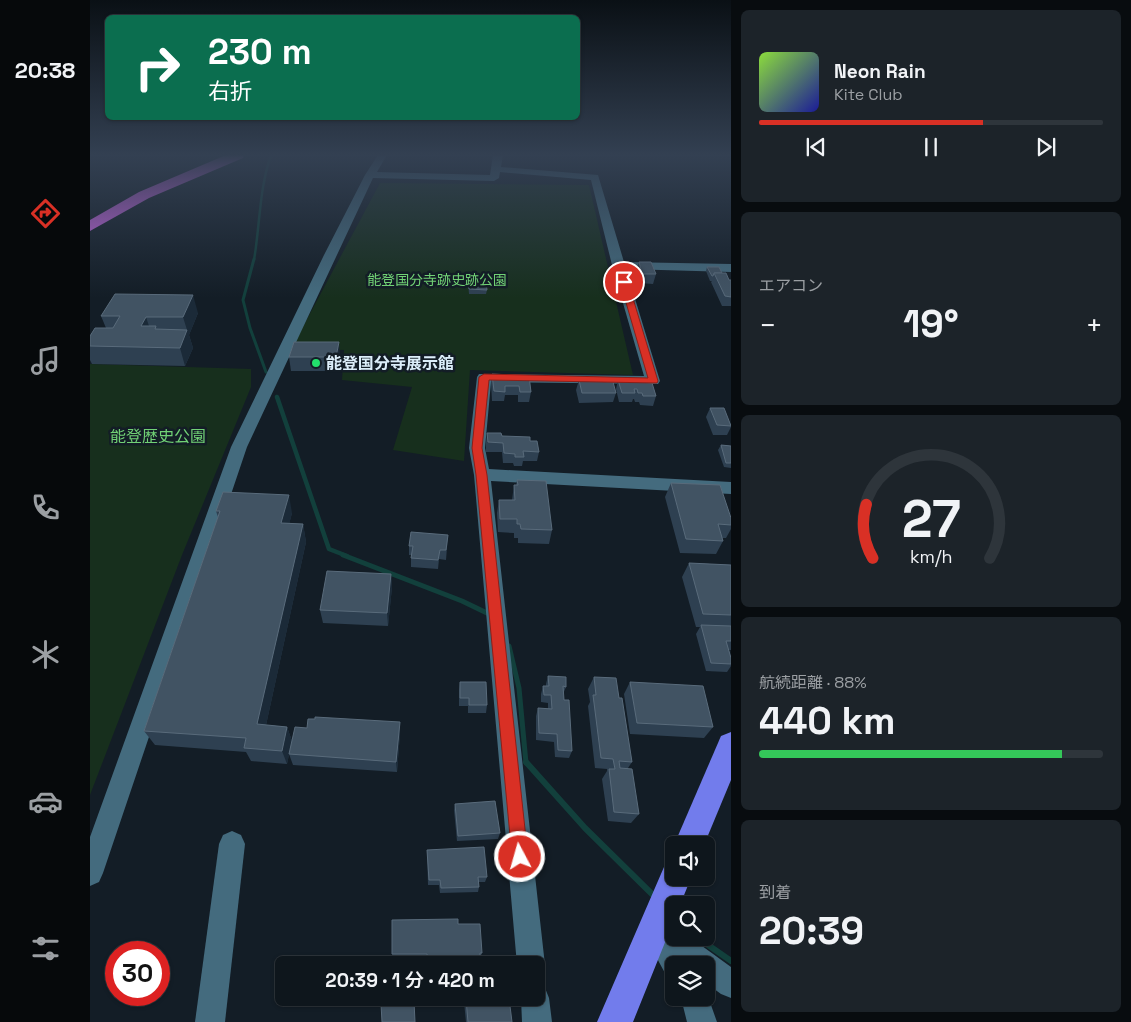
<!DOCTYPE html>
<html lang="ja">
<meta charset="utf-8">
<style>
:root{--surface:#0e161c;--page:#1c2329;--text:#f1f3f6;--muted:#9b9fa3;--line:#2e353b;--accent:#d93025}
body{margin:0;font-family:"Space Grotesk","Noto Sans JP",sans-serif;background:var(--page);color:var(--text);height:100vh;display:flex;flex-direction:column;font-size:19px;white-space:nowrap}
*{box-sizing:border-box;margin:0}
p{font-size:16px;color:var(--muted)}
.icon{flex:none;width:28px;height:28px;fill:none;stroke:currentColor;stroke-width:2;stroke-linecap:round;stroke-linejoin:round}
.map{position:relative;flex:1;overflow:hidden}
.panel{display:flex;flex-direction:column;gap:10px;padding:10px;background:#080c0f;width:400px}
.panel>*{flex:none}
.top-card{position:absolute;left:15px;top:15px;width:475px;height:105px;border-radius:8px;box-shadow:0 1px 4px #0004,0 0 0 1px var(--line);background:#0b6e4f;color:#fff;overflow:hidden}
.buttons{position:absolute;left:575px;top:836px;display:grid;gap:10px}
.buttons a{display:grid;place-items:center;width:50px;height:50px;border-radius:8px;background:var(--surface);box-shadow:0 1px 4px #0004,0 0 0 1px var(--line);font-size:25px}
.speed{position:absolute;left:15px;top:941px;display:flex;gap:10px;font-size:25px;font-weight:700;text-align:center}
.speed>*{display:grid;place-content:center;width:65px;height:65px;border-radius:50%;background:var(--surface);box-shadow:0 1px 4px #0004,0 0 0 1px var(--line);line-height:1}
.speed .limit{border:8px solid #d22;background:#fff;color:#111}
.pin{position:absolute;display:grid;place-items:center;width:42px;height:42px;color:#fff;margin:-21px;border:2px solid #fff;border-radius:50%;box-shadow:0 1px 5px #0007}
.me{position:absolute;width:55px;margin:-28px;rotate:354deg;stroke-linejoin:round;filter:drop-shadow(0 0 4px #0008)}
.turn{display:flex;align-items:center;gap:18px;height:105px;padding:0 20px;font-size:22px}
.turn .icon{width:65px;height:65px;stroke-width:2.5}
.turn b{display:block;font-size:35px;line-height:42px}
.big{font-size:38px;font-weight:600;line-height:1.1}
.panel .card{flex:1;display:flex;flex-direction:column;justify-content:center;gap:8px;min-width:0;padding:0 18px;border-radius:8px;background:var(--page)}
.panel .dial{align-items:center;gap:0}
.dial svg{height:130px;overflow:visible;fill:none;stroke:var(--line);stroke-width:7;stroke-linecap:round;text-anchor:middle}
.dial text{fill:var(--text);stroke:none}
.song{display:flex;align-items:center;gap:15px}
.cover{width:60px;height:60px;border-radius:8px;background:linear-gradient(135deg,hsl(90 70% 55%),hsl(240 70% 35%))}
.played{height:5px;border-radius:2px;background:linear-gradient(90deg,var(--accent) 65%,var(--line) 65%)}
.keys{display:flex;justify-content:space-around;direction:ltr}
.heat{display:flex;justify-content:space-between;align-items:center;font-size:28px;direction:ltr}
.charge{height:8px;border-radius:4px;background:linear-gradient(90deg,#34c759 88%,var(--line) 0)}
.trip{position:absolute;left:185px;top:956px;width:270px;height:50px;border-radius:8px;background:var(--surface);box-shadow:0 1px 4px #0004,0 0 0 1px var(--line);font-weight:600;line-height:50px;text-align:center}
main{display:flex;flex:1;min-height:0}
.menu{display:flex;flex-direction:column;width:90px;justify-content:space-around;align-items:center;background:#06090b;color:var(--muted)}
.menu .icon{width:35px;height:35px}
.menu .on{color:var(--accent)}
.menu b{font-size:22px;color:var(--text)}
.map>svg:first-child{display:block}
.green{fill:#172f1d}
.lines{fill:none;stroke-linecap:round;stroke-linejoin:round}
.stream-far4{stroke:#12403c;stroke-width:2.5}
.stream-far3{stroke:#12403c;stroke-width:3}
.stream-far2{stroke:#12403c;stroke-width:4.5}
.stream-far1{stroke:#12403c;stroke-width:5}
.stream{stroke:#12403c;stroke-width:6}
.minor{fill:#446b7e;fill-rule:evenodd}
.major{fill:#727cec;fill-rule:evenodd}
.highway{fill:#d167ea;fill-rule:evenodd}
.wall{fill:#2e4051}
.shaded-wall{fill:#1b2a38}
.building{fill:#415363;stroke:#596b7b}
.route{fill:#d93025;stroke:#8d1f18}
.poi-dot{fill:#22e06c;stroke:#131d26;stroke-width:2}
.labels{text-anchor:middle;stroke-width:5;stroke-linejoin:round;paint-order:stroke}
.far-park-label{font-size:14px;fill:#71d175;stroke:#131d26}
.poi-label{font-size:16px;font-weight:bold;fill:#dceefa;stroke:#131d26;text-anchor:start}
.park-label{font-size:16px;fill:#71d175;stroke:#131d26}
</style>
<main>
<nav class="menu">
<b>20:38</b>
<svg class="icon on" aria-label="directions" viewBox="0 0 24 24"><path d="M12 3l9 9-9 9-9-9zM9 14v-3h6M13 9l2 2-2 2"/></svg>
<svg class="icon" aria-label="music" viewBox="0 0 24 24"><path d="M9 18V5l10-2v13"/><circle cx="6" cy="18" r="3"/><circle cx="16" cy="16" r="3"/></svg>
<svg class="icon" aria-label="phone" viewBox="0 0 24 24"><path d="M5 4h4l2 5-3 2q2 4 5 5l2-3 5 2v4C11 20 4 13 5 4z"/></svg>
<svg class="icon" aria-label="climate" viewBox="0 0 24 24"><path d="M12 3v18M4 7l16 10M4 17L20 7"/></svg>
<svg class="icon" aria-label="car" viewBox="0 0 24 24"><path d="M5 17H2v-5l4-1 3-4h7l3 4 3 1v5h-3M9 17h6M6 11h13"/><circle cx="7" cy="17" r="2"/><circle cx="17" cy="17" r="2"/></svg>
<svg class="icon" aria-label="filters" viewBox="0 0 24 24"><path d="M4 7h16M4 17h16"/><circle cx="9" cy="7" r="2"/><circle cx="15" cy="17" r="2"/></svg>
</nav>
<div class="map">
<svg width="641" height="1022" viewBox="0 0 641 1022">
<rect width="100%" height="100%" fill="#131d26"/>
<g class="green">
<path d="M290,183L499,185L543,375L380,370L374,461L303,450L322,387L252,380L254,350L201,349Z"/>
<path d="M0,364L161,369V387L92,555L0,795Z"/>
</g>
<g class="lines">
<path class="stream-far4" d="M164,260C170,225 169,190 181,155"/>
<path class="stream-far3" d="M164,259L153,300L160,328L176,372"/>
<path class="stream-far2" d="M187,397L239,549L257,556"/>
<g class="stream-far1">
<path d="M253,555L372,601L399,614"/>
<path d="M419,646L429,688L436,763"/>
</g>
<g class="stream">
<path d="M436,762L495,828L565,897"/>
<path d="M608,938L641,961"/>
</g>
<g class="minor">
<path d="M288,155H297L287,172L400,175L403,155H413L411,167L508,175L534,262L641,264V272L536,269L570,381L568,384L401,382L395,448L399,469L641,482V494L401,481L455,965L451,975L446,977V965H427L384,475L379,448L387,377L389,374L554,376L522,265L501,180L410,172L409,178L404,181L283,178L157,447L13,873L9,882L0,886V837L141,447L234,255L275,175Z"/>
<path d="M142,831L151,835L155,844L135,1022H105L129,844L133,835Z"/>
<path d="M564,913L584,925V938H601L641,967V998L631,994L616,983V965H584V978L576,975L550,927L554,917Z"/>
<path d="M446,984L455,988L459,998L462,1022H432L431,998H446Z"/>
<path d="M616,991L627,1022H597L591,998H616Z"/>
</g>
<g class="major">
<path d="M641,732V780L614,845H584L631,736Z"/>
<path d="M584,863V878H601L590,905H584V920L543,1022H507L574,867Z"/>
</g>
<path class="highway" d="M136,155H154L153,158L59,198L0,231V220L49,192Z"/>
</g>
<g class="wall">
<path d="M549,262L566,274L563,284L549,283L546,271Z"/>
<path d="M617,267L632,273L639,280H641V306H632L621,282L622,281H620L616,271Z"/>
<path d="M378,282L397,290L396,294H379Z"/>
<path d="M108,313L99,335L103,348L95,366L2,364L0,360V336L16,328L11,316Z"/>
<path d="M250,356L248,371H201L199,357Z"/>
<path d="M402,374L439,376L441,392L439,402H428V395H415L414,401H402L401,383Z"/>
<path d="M489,380L526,393L523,402L489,403L486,390Z"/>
<path d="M528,380L549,382L566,396L563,406L550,405L549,402H545L544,399H543L542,402H529L526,389Z"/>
<path d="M620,408L641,424V427L637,435H623L616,417Z"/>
<path d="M397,433L412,436L440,441L449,452L447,461H433L432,466H424L423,463H413L412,452H396V442Z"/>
<path d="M631,445L641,446V468L634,467L628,450Z"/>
<path d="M427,480L462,530L459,544L428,543V538H424V533L408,532L407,513L409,500H422L424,485H426Z"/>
<path d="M581,483L641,518V529L636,538H632L633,541L626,554L590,553L575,497Z"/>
<path d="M126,511L202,513L199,524H213L216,542L176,725L197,727L202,741L310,733L307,772L203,765L199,754L197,764L161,761L156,752L65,745L54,731L128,517Z"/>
<path d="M358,535L356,560L349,559L348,569L321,567V555H319V546Z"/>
<path d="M599,563L641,565V650H639L641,658V666L637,672L616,671L606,634L610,627H606L592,577Z"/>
<path d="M301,574L302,587L298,626L233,623L230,610Z"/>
<path d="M458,676L476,687L473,694L474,700L482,751L479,758L465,757L464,742L446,740V716L448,708L458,709V703L451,702V694L453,686H456V684Z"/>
<path d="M504,677L529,698L542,762L538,768L549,814L541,823L518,821L512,779L517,771V769L505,768L498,706L500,702L498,689Z"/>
<path d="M370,682L397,705L396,713H378V706H369V690Z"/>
<path d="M540,682L623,727L614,738L540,734L534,694Z"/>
<path d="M365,804L410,833L408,839L367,841L364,810Z"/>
<path d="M337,850L397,877L395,882H389V887L388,892L350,893L349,885H338Z"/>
<path d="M368,924L392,953L390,958V965H337V959H303L302,954Z"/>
<path d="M376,999L422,1022H376L374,1002Z"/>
</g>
<g class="shaded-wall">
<path d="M103,295L108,313L99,335L103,348L95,366L90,348L97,330L93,317Z"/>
<path d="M56,317L62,335L51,326Z"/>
<path d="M249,342L250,356L248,371L246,357Z"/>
<path d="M199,495L202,513L195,541L191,523Z"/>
<path d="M213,524L216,542L173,739L167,724Z"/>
<path d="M301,574L302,587L298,626L297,613Z"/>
<path d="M310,722V733L307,772L306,762Z"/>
<path d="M197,727L202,741L197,764L192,751Z"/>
</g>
<g class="building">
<path d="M549,262H561L566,274H552Z"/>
<path d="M617,267H629L632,273H624L623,276H622Z"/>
<path d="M624,273H636L639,280H641V297L635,296Z"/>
<path d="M378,282H396L397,290L379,289Z"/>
<path d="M25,294L103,295L93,317H56L51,326H66L65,329L97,330L90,348L0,346V336L5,328H23L30,316H11Z"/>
<path d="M204,342H249L246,357H199Z"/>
<path d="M402,374L439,376L441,392H430L429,386H415V392L404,391Z"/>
<path d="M489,380L523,382L526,393H492Z"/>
<path d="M528,380H549V382L562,383L566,396H553L552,393H548L547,389H544L545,393H532Z"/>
<path d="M620,408H634L641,426L627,425Z"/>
<path d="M397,433H411L412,436L440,437V441H447L449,452L433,451L434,457H425V454L414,453L413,443L398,442Z"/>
<path d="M631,445L641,446V463H636Z"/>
<path d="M427,480L456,481L462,530L431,529L430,524H427V519H410L409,500H425L424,485H428Z"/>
<path d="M581,483L630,485L641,518V525L628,524L633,541L596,539Z"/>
<path d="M133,492L199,495L191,523L213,524L167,724L197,727L192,751L154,748L156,738L54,731L130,511H126Z"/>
<path d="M321,532L358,535L356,550H350L348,560L321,558L323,546H319Z"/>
<path d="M599,563L641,565V615L613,614Z"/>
<path d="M237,571L301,574L297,613L230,610Z"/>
<path d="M611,625L641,626V641H636L641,658V664L621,663Z"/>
<path d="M458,676L476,677V687L473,686L474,700H479L482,751L468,750L467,734L449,733L448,708L462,709L461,695H454L453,686H459Z"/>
<path d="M504,677L526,678L529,698H532L542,762L529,761L530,768L542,769L549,814L524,812L519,769H525L523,759L511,758L503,695H506Z"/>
<path d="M370,682H396L397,705H379V698H370Z"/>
<path d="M540,682L613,686L623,727L547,723Z"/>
<path d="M225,717L310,722L306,762L199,754L205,727L217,728L218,719H225Z"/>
<path d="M405,801L410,833L368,836L365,804Z"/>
<path d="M394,847L397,877H388L389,887L351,888L350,880H339L337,850Z"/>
<path d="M368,919V924H390L392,953H390V965H369V963L338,964L337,954H302V920Z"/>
<path d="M419,998L422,1022H378L376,999Z"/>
<path d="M324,1001L325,1022H292L291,1004Z"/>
</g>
<linearGradient id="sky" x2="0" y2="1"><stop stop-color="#0a1015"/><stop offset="0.52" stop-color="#334052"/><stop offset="1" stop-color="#334052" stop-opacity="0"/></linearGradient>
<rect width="641" height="298" fill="url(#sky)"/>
<path class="route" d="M534,280L538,282L568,381L567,383L399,380L392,448L397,475L438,857L436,862L430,865L424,862L422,857L386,475L382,448L389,377L394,374L558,378L530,282Z"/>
<circle class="poi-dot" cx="226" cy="363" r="5"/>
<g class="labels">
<g class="far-park-label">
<text x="347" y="285">能登国分寺跡史跡公園</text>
</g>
<g class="poi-label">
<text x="236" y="369">能登国分寺展示館</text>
</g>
<g class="park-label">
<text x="68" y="442">能登歴史公園</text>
</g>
</g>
</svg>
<div class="buttons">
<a><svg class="icon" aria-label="sound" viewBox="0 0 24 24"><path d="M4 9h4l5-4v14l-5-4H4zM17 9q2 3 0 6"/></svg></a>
<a><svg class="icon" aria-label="search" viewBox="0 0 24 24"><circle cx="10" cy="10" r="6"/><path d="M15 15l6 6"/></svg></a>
<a><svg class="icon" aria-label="layers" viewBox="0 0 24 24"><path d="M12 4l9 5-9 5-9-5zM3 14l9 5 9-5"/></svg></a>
</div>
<div class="speed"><div class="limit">30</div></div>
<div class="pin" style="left:534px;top:282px;background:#d93025"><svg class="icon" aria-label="arrive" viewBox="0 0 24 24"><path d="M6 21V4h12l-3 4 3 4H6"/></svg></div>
<svg class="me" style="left:430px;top:857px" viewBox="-20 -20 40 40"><circle r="17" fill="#d93025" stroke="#fff" stroke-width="3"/><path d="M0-11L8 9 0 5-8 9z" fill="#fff"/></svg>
<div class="trip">20:39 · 1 分 · 420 m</div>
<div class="top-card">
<div class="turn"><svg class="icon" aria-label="right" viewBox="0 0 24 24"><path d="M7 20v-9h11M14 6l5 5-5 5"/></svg><div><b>230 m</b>右折</div></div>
</div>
</div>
<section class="panel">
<div class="card">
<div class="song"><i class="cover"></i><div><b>Neon Rain</b><p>Kite Club</p></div></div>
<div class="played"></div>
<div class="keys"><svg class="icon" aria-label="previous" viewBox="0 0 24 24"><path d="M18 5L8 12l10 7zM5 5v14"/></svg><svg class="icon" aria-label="pause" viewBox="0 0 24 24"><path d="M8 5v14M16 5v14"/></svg><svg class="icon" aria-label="next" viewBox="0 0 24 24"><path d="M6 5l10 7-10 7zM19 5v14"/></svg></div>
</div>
<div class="card"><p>エアコン</p>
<div class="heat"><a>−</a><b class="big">19°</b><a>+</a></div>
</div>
<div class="card dial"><svg viewBox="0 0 100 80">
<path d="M14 69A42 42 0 1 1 86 69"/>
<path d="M14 69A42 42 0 0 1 10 36" stroke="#d93025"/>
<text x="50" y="56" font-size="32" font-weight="700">27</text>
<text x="50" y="72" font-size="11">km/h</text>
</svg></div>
<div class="card"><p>航続距離 · 88%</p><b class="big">440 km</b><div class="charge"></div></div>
<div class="card"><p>到着</p><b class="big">20:39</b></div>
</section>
</main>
